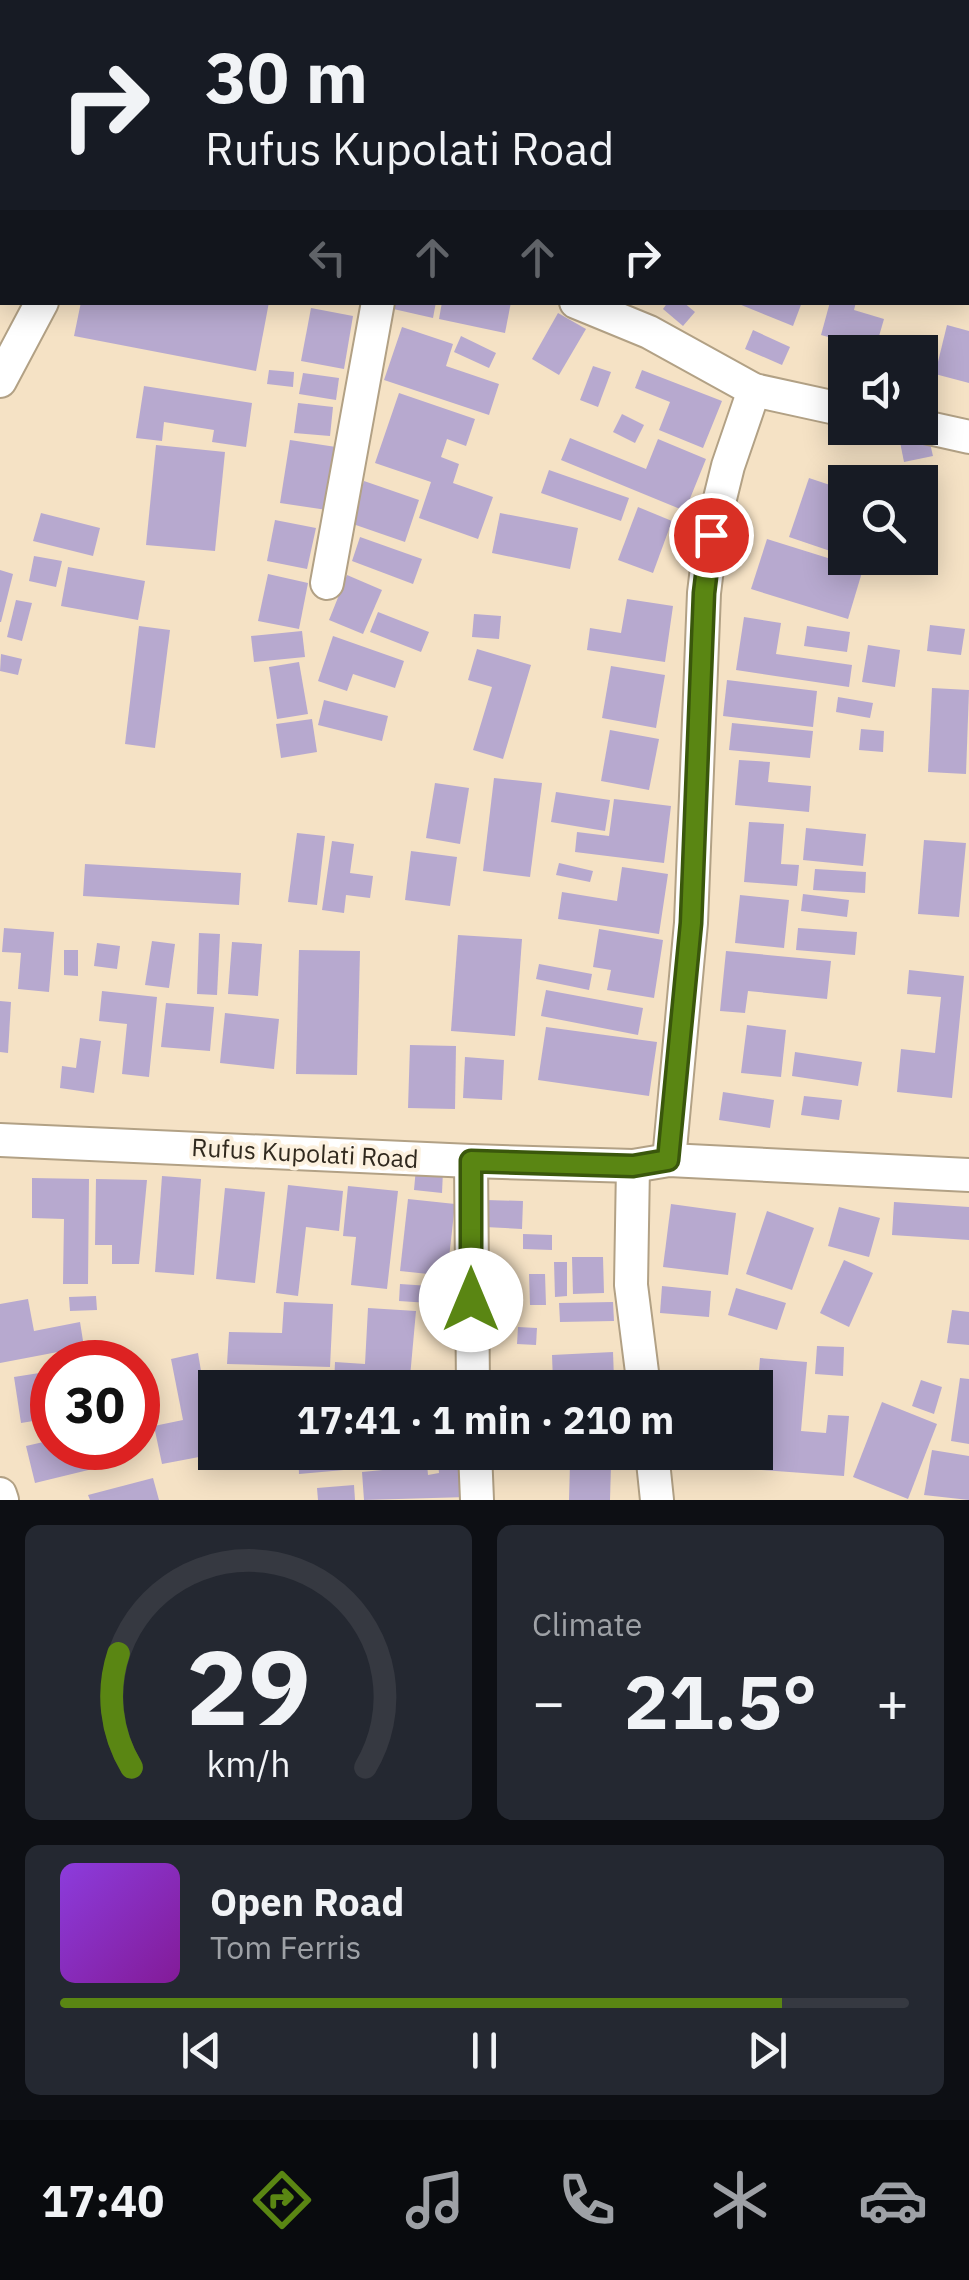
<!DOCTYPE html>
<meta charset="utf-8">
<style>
:root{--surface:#171b24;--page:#242831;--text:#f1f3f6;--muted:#9ea1a6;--line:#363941;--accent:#5a8613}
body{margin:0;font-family:"IBM Plex Sans",sans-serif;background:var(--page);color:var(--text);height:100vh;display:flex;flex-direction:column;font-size:38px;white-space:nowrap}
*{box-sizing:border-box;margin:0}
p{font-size:32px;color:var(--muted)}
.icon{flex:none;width:55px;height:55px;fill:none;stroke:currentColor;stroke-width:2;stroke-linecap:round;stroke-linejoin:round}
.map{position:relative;height:1500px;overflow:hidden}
.panel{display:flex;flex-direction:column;gap:25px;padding:25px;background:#0d0f14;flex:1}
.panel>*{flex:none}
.hud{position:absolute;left:0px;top:0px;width:970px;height:305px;box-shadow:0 5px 25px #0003;background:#171b24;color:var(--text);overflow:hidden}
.buttons{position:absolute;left:828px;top:335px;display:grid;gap:20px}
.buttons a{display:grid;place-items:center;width:110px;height:110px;border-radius:0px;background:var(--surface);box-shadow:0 5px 25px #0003;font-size:50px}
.speed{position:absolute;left:30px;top:1340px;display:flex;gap:20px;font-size:50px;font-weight:700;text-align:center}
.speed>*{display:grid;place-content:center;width:130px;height:130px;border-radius:50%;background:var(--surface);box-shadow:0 5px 25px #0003;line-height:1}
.speed .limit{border:15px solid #d22;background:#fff;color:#111}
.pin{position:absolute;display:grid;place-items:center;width:85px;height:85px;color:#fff;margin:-42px;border:5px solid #fff;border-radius:50%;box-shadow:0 2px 10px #0007}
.me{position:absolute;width:110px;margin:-55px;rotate:0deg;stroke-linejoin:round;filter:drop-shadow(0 0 8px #0008)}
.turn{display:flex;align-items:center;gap:35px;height:210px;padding:0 40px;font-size:45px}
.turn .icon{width:130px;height:130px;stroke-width:2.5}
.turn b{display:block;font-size:70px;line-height:85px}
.lanes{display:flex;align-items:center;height:95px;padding:0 40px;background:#0003;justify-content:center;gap:50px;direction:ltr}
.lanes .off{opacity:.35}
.big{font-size:75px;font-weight:800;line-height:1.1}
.panel .widget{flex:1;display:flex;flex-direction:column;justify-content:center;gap:15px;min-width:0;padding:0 35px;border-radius:15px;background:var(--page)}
.panel .dial{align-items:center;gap:0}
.dial svg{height:260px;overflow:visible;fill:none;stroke:var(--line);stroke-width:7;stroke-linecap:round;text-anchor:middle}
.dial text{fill:var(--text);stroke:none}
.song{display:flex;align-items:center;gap:30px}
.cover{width:120px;height:120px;border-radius:15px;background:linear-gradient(135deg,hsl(270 70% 55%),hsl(290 70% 35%))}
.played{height:10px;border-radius:5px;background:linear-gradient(90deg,var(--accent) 85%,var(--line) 85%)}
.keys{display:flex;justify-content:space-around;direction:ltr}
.heat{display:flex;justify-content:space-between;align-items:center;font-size:55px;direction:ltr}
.panel .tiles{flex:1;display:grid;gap:25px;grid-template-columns:1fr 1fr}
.widget:last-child{grid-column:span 2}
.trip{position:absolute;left:198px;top:1370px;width:575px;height:100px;border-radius:0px;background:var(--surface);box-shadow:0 5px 25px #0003;font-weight:800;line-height:100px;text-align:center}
.tabs{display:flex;height:160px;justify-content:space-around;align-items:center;background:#090b0e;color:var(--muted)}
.tabs .icon{width:70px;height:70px}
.tabs .current{color:var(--accent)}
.tabs b{font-size:45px;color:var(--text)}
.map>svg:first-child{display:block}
.building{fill:#b7a9cf}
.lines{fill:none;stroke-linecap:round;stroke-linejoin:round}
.minor-casing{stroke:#b2a185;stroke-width:36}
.minor{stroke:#fff;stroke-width:32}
.route-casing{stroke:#3a570c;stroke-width:25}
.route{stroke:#5a8613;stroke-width:18}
.labels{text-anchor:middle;stroke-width:8;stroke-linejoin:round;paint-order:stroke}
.street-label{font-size:25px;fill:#30291e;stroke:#fcf1df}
</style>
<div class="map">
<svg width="969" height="1500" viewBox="0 0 969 1500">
<rect width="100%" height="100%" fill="#f5e2c5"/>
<g class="building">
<path d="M81,302H269L256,371L74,336Z"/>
<path d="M391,302H436L433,318L389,308Z"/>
<path d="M442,302H511L505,333L439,319Z"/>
<path d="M668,302H683L695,312L683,326L663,309Z"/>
<path d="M734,302H802L793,326Z"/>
<path d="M830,302H856L854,310L884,319L875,350L821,335Z"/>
<path d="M311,308L353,316L344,369L301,361Z"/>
<path d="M558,313L586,329L559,375L532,359Z"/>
<path d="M947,325L969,331V383L935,374Z"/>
<path d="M402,327L453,344L446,366L499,384L489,415L384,380Z"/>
<path d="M753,330L790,347L782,365L745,349Z"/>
<path d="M461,336L496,353L489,368L454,352Z"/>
<path d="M593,366L611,372L598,407L580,400Z"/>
<path d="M269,370L294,372L293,387L267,384Z"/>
<path d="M642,370L722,401L703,448L659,430L670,402L635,388Z"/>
<path d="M303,373L339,378L336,400L299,394Z"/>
<path d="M144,386L252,403L246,447L212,442L214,430L164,422L162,441L136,438Z"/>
<path d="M399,393L475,419L466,446L447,439L441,457L459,464L453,483L493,497L478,539L419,518L431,482L375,463Z"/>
<path d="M298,403L333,407L330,436L294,433Z"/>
<path d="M622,414L644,425L635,443L613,432Z"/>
<path d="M928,435L933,456L904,462L900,442Z"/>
<path d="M570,438L646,469L658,439L706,459L685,511L561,460Z"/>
<path d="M290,440L336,447L327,510L280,503Z"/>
<path d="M156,445L225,452L215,551L146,545Z"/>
<path d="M549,470L629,498L621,521L541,493Z"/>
<path d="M809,478L845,490V556L789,537Z"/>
<path d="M364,481L419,500L405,542L350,523Z"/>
<path d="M638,507L672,521L653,573L618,560Z"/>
<path d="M41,513L100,528L93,556L33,541Z"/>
<path d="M500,513L578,528L570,569L492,553Z"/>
<path d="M275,520L316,528L307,569L267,561Z"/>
<path d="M360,537L422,559L413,584L352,561Z"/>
<path d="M767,539L863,569L848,619L751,589Z"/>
<path d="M34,556L62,561L56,587L29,581Z"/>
<path d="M852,558H903L898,574Z"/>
<path d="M68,567L145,581L138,620L61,606Z"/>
<path d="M0,570L13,574L1,622H0Z"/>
<path d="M268,574L308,583L299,629L258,621Z"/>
<path d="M347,575L382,590L363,634L329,620Z"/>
<path d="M627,599L673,606L665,662L587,650L590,628L621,633Z"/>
<path d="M16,600L32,603L22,641L7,637Z"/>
<path d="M378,612L429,632L421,652L370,632Z"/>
<path d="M474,614L501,616L499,639L472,637Z"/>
<path d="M744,617L781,623L776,654L852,665L849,687L736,670Z"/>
<path d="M930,625L965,629L961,655L927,651Z"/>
<path d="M139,626L170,630L155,748L125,744Z"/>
<path d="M807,626L850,632L847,652L804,646Z"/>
<path d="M302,631L305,657L254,662L251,636Z"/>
<path d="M333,636L404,661L395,688L353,674L347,691L318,681Z"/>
<path d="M868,645L900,650L895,687L862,682Z"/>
<path d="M477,649L531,665L503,759L473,750L492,687L468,680Z"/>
<path d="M1,654L22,659L18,675L0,671Z"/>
<path d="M299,662L308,714L277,719L269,667Z"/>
<path d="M611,666L665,675L656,728L602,718Z"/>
<path d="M727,680L817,691L813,727L723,716Z"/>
<path d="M932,688L969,690L966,774L928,772Z"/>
<path d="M838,697L873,703L870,718L836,712Z"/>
<path d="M324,700L388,716L382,741L318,725Z"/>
<path d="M312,719L317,752L281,758L276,724Z"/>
<path d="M732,723L813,731L810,758L729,750Z"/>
<path d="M861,729L884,731L883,752L859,750Z"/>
<path d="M610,730L659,739L649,790L601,781Z"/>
<path d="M739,760L770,762L768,782L811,786L809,812L735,805Z"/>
<path d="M494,778L542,783L530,877L483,871Z"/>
<path d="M435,783L469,788L460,844L426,838Z"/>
<path d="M556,792L610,800L605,831L551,822Z"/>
<path d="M614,799L671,806L664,863L575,852L577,832L609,836Z"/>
<path d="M749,822L784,824L781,864L799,865L797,886L744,882Z"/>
<path d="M806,828L866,834L863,866L803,860Z"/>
<path d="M297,833L325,836L317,905L288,902Z"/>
<path d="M924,840L966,843L959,917L918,914Z"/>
<path d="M332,841L354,844L350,873L373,876L370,898L346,895L344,913L322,910Z"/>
<path d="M411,851L457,857L450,906L405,900Z"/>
<path d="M559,863L593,871L590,882L556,875Z"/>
<path d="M85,864L241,873L239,905L83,896Z"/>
<path d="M622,867L668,874L659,934L558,919L562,892L617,901Z"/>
<path d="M815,869L866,872L865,893L813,890Z"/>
<path d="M803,894L849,900L847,917L801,911Z"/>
<path d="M740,895L789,900L784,948L735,943Z"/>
<path d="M4,928L54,932L49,992L18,989L21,953L2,952Z"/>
<path d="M798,928L857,932L855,955L796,950Z"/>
<path d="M599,929L663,940L654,998L607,990L611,970L593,967Z"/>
<path d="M199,933L220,934L217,995L197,994Z"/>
<path d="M458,935L522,939L515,1036L451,1031Z"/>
<path d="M152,941L175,944L169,988L145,985Z"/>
<path d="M232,942L262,944L258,996L228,994Z"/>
<path d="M97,943L120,946L117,969L94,966Z"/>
<path d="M64,950H78V976L64,975Z"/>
<path d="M299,950L360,951L357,1075L296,1074Z"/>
<path d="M726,951L831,961L827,999L748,991L745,1013L720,1011Z"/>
<path d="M539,964L592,974L589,990L536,979Z"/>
<path d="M909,970L964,976L952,1098L897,1092L901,1049L935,1053L941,997L907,994Z"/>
<path d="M546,990L643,1008L638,1035L541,1016Z"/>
<path d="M102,991L157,997L149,1077L122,1074L127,1024L99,1021Z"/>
<path d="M0,1001L11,1002L8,1053L0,1052Z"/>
<path d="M166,1003L214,1007L210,1051L161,1047Z"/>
<path d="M225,1013L279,1019L274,1069L220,1063Z"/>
<path d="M747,1025L786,1030L781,1077L741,1073Z"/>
<path d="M546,1027L657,1042L649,1096L538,1080Z"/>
<path d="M80,1038L101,1041L94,1093L60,1088L62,1066L76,1068Z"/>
<path d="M410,1045L456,1046L455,1109L408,1108Z"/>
<path d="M795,1052L862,1062L858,1086L792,1076Z"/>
<path d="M465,1057L504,1060L502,1100L463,1098Z"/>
<path d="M723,1092L774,1100L770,1128L719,1120Z"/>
<path d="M804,1096L842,1100L839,1120L801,1115Z"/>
<path d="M416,1168L443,1171L442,1193L414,1190Z"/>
<path d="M162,1176L201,1179L194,1275L155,1272Z"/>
<path d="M32,1178L89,1179L88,1284H63L64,1219L32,1218Z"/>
<path d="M96,1179L147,1180L139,1264H112V1245H95Z"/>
<path d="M288,1185L343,1191L339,1231L306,1227L298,1296L276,1293Z"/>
<path d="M348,1186L398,1191L387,1289L351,1285L356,1237L343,1236Z"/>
<path d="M225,1188L265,1192L255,1283L216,1279Z"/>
<path d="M408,1199L455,1204L447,1276L400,1271Z"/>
<path d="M486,1200L523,1201L522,1229L485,1227Z"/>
<path d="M894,1202L969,1207V1240L892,1235Z"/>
<path d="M671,1204L736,1213L728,1275L663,1267Z"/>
<path d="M839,1207L880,1218L869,1257L828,1246Z"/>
<path d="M767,1211L814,1228L792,1290L746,1274Z"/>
<path d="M523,1234L552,1235V1250L523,1249Z"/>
<path d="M572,1257H603L604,1293L573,1294Z"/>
<path d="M844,1260L873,1273L849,1327L820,1313Z"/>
<path d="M554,1262H567V1296L555,1297Z"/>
<path d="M529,1274H545L546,1305H530Z"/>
<path d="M400,1284L430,1286L429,1303L399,1301Z"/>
<path d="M485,1286L515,1288L514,1304L508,1303V1314L484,1312Z"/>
<path d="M662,1286L711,1291L709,1317L660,1313Z"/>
<path d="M736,1288L786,1303L777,1330L728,1315Z"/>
<path d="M96,1296L97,1310L70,1311L69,1297Z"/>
<path d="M28,1299L34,1331L80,1322L84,1347L0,1363V1304Z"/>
<path d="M284,1302L333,1304L330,1367L227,1364L229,1332L282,1333Z"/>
<path d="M613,1302L614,1321L560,1322L559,1303Z"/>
<path d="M368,1308L416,1311L409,1388L334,1385L335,1362L365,1364Z"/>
<path d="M952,1310L969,1312V1345L947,1343Z"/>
<path d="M518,1327L537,1328L536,1345L517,1344Z"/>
<path d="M817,1346L844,1347L843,1376L815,1374Z"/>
<path d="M613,1352L614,1379L553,1382L552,1355Z"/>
<path d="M198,1353L215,1454L162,1464L154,1426L183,1420L171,1359Z"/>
<path d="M760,1358L807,1362L801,1431L826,1433L828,1415L849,1416L844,1476L762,1470L768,1396L757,1395Z"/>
<path d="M52,1371V1418L21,1423L14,1377Z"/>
<path d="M960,1378L969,1379V1444L951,1441Z"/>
<path d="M921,1380L942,1387L934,1414L912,1406Z"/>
<path d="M882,1402L937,1424L908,1499L853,1477Z"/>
<path d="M52,1440V1448H109L113,1464L35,1483L26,1446Z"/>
<path d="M932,1450L969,1456V1500L924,1495Z"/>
<path d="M298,1452H354L355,1469L299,1474Z"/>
<path d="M402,1452H426L428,1475L439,1473L437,1452H463L467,1497L364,1500L362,1472L403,1468Z"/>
<path d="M570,1464L611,1465L610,1500H569Z"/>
<path d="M153,1478L159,1500H90L88,1495Z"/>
<path d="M354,1485L355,1500H318L317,1488Z"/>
</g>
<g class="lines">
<g class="minor-casing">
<g id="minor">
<path d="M164,2V0"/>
<path d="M405,2V0"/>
<path d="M576,302L649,332L754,390L845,410"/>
<path d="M0,381L42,302"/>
<path d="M920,426L969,437"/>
<path d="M327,583L378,302"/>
<path d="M0,1140L471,1161L633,1166L669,1160L969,1175"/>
<path d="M669,1160L691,923L704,593L711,535L728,466L754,390"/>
<path d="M471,1161L473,1388"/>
<path d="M633,1166L631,1285L644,1388"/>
<path d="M475,1452L477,1500"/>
<path d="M652,1452L657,1500"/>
<path d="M0,1494L2,1500"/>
</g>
</g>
<use href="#minor" class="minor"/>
</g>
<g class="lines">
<g class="route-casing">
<path id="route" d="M471,1300V1161L633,1166L668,1160L691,923L704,593L711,535"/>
</g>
<use href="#route" class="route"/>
</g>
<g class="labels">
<g class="street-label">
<text transform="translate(305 1153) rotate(3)" y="9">Rufus Kupolati Road</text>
</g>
</g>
</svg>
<div class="buttons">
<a><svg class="icon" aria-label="sound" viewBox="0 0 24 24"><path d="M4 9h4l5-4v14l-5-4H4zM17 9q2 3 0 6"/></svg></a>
<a><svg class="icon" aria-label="search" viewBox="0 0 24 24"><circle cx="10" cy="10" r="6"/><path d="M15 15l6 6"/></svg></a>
</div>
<div class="speed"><div class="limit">30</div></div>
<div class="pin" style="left:711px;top:535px;background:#d93025"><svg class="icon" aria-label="arrive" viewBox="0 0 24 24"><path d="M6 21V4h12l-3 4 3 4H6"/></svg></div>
<svg class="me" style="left:471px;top:1300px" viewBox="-20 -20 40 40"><circle r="19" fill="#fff"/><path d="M0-13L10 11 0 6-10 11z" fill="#5a8613"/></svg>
<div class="trip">17:41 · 1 min · 210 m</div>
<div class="hud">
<div class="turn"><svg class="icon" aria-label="right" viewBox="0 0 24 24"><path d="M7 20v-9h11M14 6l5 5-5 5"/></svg><div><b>30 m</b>Rufus Kupolati Road</div></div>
<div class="lanes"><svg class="icon off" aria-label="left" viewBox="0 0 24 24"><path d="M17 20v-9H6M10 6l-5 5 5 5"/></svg><svg class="icon off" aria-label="ahead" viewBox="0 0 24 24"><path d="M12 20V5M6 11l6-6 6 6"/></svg><svg class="icon off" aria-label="ahead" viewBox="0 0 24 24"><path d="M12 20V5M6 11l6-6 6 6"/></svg><svg class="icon" aria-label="right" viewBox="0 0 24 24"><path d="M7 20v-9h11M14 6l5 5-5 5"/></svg></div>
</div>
</div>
<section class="panel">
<div class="tiles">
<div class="widget dial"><svg viewBox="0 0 100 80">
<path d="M14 69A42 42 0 1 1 86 69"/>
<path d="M14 69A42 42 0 0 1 10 34" stroke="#5a8613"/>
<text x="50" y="56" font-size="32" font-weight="700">29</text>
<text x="50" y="72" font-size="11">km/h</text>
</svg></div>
<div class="widget"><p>Climate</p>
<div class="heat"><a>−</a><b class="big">21.5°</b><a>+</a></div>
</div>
<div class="widget">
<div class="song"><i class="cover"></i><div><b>Open Road</b><p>Tom Ferris</p></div></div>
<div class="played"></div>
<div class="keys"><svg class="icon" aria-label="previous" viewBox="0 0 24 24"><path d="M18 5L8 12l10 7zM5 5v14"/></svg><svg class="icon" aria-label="pause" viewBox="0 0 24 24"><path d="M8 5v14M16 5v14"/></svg><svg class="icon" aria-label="next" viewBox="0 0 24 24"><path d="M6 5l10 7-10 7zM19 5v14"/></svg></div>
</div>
</div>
</section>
<nav class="tabs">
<b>17:40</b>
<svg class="icon current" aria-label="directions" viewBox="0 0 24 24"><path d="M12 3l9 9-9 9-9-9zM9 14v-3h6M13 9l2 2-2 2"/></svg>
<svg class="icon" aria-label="music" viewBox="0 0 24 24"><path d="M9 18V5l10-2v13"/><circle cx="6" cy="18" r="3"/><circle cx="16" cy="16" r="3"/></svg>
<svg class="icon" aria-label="phone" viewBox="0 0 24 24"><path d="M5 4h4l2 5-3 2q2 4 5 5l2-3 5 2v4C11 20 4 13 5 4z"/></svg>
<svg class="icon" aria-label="climate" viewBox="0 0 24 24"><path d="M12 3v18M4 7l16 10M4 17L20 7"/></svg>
<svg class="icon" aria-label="car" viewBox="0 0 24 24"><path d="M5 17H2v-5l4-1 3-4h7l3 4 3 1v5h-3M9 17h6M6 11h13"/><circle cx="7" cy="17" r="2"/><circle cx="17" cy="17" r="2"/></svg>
</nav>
